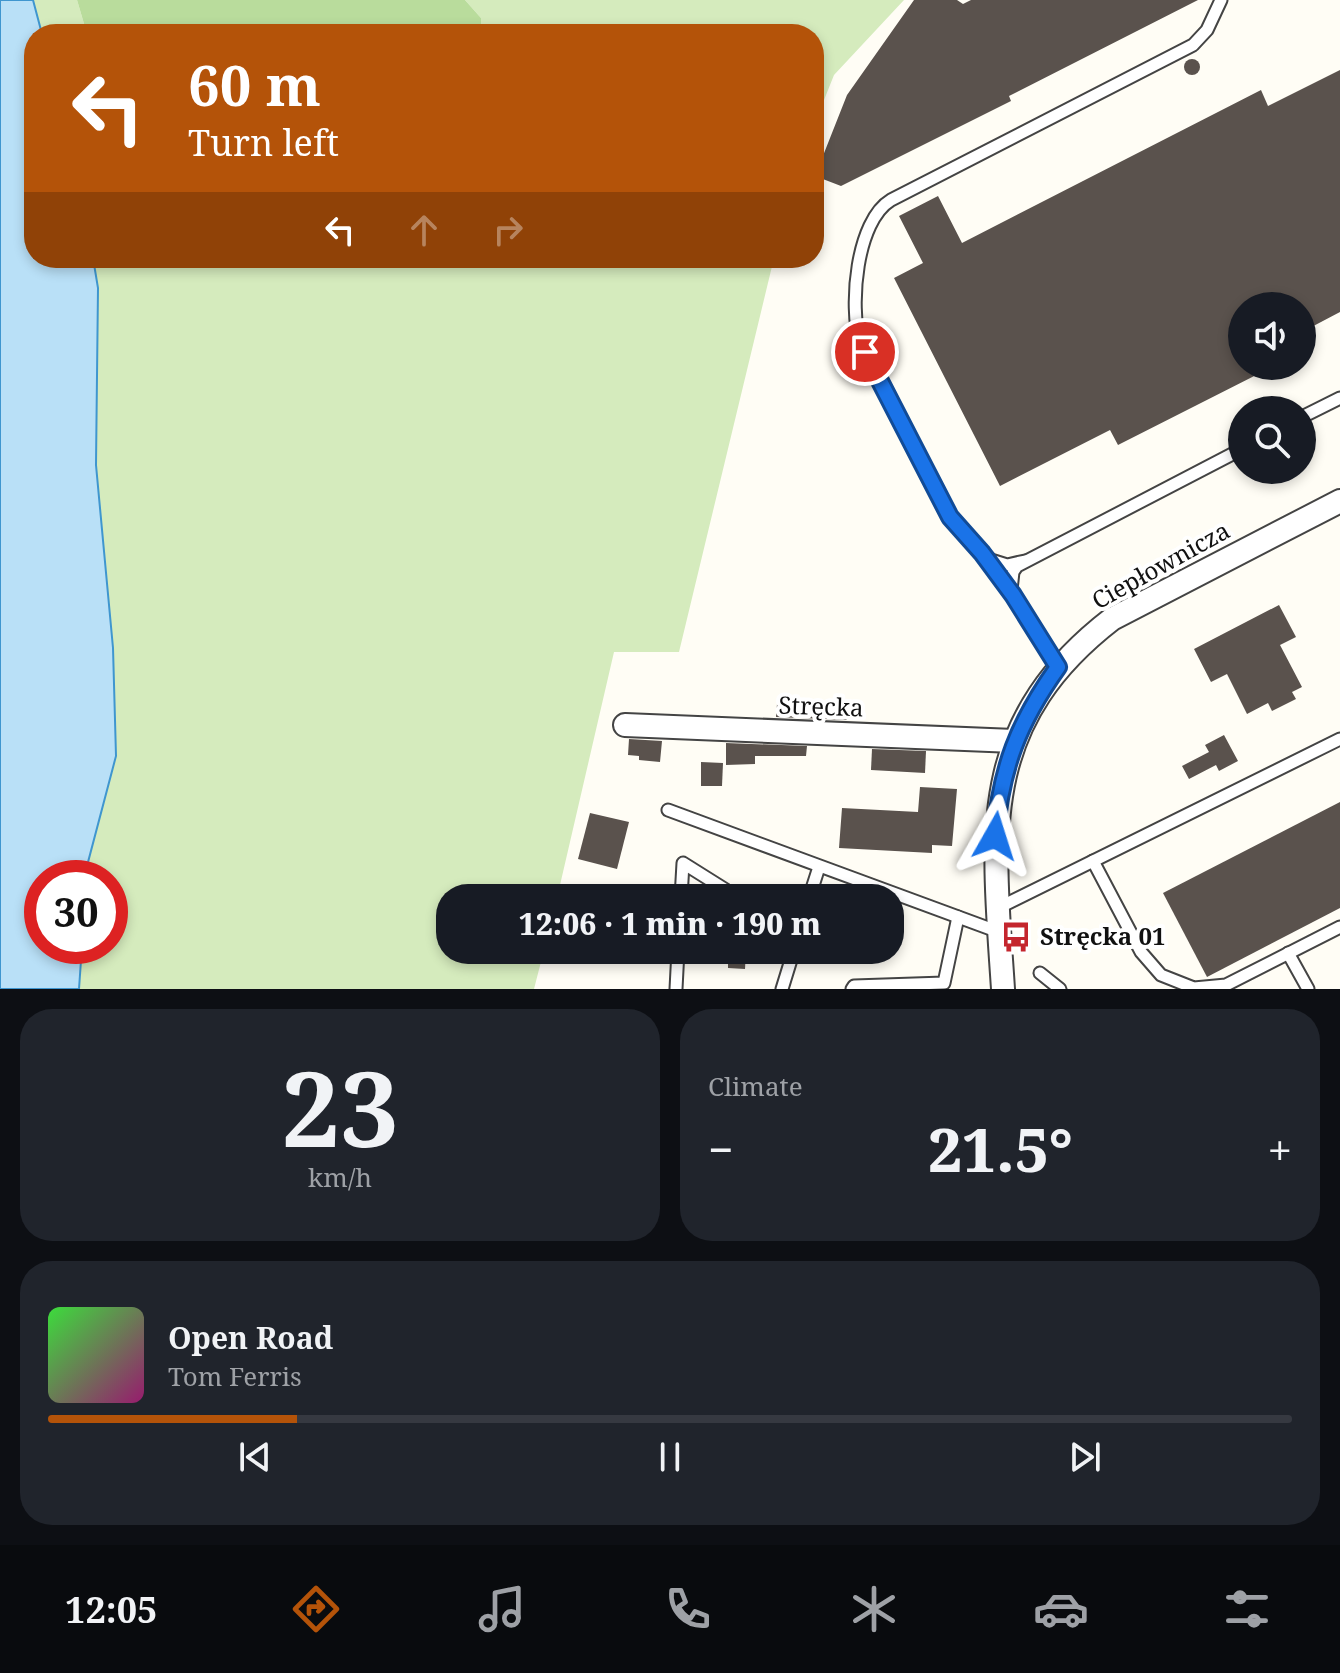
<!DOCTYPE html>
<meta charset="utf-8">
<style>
:root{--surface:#171b24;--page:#20242c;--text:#f1f3f6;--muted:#9ea1a6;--line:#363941;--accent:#b45309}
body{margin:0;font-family:"Noto Serif",serif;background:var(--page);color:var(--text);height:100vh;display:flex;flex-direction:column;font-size:30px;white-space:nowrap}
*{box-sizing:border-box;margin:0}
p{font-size:26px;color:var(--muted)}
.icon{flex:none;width:44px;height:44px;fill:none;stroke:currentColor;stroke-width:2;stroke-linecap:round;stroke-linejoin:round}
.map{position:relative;height:989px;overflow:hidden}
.side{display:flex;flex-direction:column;gap:20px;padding:20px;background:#0d0f14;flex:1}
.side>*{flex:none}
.banner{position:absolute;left:24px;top:24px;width:800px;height:244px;border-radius:32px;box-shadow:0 4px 12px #0003;background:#b45309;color:#fff;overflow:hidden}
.controls{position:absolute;left:1228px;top:292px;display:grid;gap:16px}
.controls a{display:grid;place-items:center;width:88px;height:88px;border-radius:50%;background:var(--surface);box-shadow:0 4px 12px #0003;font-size:40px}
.speed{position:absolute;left:24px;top:860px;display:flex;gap:16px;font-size:40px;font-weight:700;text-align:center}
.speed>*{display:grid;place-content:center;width:104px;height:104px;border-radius:50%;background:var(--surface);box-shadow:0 4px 12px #0003;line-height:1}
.speed .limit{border:12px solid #d22;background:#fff;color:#111}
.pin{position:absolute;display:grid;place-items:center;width:68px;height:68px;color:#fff;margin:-34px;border:4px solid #fff;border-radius:50%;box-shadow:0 2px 8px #0007}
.me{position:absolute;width:88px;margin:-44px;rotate:6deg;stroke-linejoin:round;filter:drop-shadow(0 0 6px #0008)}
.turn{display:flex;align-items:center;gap:28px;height:168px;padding:0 32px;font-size:36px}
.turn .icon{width:104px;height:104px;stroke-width:2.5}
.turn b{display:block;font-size:56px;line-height:68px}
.lanes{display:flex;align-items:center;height:76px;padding:0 32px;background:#0003;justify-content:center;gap:40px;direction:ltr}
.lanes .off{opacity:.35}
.big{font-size:60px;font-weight:800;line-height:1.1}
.side .tile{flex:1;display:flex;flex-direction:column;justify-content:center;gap:12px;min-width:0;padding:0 28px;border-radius:32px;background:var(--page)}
.side .dial{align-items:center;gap:0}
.dial b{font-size:104px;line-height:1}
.song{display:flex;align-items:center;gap:24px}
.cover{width:96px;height:96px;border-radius:12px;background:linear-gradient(135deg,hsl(120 70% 55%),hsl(320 70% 35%))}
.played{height:8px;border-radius:4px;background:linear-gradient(90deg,var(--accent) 20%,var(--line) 20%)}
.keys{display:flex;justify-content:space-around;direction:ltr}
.heat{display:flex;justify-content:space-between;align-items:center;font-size:44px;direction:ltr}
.side .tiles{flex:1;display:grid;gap:20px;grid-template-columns:1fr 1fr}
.tile:last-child{grid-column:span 2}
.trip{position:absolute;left:436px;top:884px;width:468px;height:80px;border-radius:32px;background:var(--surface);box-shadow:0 4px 12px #0003;font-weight:800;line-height:80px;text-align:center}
.dock{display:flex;height:128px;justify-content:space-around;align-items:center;background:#090b0e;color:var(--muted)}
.dock .icon{width:56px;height:56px}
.dock .on{color:var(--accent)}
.dock b{font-size:36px;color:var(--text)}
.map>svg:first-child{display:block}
.green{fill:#d5ebbd}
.forest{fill:#b9dc9c}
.water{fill:#b9e0f7;stroke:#3f96cf;stroke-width:2}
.building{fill:#5a524d}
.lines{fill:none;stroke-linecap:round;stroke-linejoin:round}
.lane-casing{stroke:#444;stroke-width:15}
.street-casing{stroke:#444;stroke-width:26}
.lane{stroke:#fff;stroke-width:11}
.street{stroke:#fff;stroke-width:22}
.route-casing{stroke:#114b97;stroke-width:20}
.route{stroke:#1a73e8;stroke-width:14}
.labels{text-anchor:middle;stroke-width:8;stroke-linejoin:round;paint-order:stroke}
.street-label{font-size:24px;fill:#111;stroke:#fff}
.poi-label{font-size:24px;font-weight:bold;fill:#111;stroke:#fff;text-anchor:start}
</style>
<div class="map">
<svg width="1340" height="989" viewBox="0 0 1340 989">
<rect width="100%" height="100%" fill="#fffdf5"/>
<g class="green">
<path d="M33,0H77L87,34H42Z"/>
<path d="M465,0H904L834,75L814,125V34H481V18Z"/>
<path d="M93,258H774L679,652H614L557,898H450V950H544L534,989H79L82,946H110V878H87L113,648L96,465L98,288Z"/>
</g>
<path class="forest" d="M77,0H465L481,18V34H87Z"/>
<path class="water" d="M0,0H33L42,34H34V258H93L98,288L96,465L113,648L116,756L87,866V878H42V946H82L79,989H0Z"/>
<g class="building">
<path d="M914,0H957L963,4L971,0H1198L1009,96L1011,101L841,186L815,176L847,95Z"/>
<circle cx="1192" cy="67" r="8"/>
<path d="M1340,70V312L1302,332V306H1242V366H1274L1118,445L1110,430L1000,486L894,278L923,263L899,216L938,196L962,243L1261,90L1268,106Z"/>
<path d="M1279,605L1296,637L1280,645L1302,687L1292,692L1296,699L1272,711L1268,703L1247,714L1227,674L1211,682L1194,649Z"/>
<path d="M777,704L847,708V720L776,717Z"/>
<path d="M1224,735L1238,761L1219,771L1216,765L1189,779L1182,766L1209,752L1205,745Z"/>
<path d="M629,739L662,741L660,762L639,760V756L628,755Z"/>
<path d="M726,743L807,746L806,756H755V764L726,765Z"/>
<path d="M872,749L926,751L925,773L871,770Z"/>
<path d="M701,762L723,763L722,786H701Z"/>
<path d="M920,787L957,789L952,846L932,845V853L839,848L842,808L918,812Z"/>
<path d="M1340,802V908L1207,977L1163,893Z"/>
<path d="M590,813L629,822L617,869L578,859Z"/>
<path d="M728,950H746L745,969L728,968Z"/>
</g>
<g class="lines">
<g class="lane-casing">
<g id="lane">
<path d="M1302,417L1340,398"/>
<path d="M987,560L1010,591"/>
<path d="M1025,561L1007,565L991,560L955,524L860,343C849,306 856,221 891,200L1193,45L1207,30L1221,0"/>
<path d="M1058,667L1011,590L1013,572L1017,566L1242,449"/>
<path d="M668,810L999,932"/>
<path d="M1093,861L1141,952L1161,975L1194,988L1226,985L1340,927"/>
<path d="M681,898L683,863L726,890"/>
<path d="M809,898L819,867"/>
<path d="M998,908L1340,739"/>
<path d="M1288,953L1308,989"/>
<path d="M1040,973L1060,989"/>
<path d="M676,989L678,950"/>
<path d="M782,989L794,950"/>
<path d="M852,989L854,986L944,983L958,917"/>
</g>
</g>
<g class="street-casing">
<g id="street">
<path d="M625,725L1014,741"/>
<path d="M1003,989C993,836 976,724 1112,619L1340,501"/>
</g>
</g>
<use href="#lane" class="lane"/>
<use href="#street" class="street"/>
</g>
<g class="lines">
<g class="route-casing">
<path id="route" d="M865,352L950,517L982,553L1013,595L1058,667C1018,723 1001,768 995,836"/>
</g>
<use href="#route" class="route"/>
</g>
<defs>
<g id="bus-bare" transform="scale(2.4)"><path d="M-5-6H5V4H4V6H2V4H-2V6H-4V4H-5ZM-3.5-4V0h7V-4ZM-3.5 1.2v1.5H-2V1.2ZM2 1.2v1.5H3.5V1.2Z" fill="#c4262e" stroke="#fff" stroke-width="2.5" paint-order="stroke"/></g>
</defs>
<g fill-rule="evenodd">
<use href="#bus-bare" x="1016" y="937"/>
</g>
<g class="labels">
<g class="street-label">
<text transform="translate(1161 566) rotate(-29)" y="8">Ciepłownicza</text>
<text transform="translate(821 707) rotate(2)" y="8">Stręcka</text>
</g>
<g class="poi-label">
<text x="1040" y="945">Stręcka 01</text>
</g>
</g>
</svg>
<div class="controls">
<a><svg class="icon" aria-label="sound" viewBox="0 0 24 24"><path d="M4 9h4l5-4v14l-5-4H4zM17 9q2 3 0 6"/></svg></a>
<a><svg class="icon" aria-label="search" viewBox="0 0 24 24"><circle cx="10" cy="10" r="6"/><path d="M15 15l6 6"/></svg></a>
</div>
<div class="speed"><div class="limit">30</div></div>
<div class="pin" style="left:865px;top:352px;background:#d93025"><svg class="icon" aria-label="arrive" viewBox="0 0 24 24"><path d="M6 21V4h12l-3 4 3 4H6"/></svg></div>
<svg class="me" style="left:995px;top:836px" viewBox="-20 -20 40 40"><path d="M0-17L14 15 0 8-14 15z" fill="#1a73e8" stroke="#fff" stroke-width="4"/></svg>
<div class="trip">12:06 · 1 min · 190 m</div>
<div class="banner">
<div class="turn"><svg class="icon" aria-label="left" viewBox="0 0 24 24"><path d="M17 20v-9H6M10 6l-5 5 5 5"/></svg><div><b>60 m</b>Turn left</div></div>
<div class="lanes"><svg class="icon" aria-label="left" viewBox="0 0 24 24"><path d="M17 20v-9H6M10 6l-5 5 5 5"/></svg><svg class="icon off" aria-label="ahead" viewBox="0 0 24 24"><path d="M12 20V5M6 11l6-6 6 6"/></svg><svg class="icon off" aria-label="right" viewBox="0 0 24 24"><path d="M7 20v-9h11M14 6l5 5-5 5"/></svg></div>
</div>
</div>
<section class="side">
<div class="tiles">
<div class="tile dial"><b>23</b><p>km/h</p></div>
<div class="tile"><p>Climate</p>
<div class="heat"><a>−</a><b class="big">21.5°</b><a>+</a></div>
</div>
<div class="tile">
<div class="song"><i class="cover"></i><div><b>Open Road</b><p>Tom Ferris</p></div></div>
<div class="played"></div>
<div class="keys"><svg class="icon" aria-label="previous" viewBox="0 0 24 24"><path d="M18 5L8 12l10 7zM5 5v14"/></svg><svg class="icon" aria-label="pause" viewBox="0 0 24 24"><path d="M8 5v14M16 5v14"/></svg><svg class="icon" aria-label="next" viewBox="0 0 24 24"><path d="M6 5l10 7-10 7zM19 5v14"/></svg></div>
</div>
</div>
</section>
<nav class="dock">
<b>12:05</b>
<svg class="icon on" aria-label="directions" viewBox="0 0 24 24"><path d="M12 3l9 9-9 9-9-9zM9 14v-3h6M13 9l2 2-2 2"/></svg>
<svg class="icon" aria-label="music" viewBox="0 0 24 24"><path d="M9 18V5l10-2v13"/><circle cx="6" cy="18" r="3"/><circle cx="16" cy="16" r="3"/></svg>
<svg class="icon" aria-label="phone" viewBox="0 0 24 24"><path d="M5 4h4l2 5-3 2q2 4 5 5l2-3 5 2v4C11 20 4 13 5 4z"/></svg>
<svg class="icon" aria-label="climate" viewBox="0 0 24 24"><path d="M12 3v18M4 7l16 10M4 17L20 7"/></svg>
<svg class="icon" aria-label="car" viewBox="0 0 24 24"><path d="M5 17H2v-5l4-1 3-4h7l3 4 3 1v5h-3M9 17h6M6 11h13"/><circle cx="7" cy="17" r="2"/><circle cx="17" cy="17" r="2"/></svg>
<svg class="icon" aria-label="filters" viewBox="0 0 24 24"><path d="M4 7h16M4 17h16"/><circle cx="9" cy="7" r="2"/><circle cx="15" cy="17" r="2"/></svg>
</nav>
